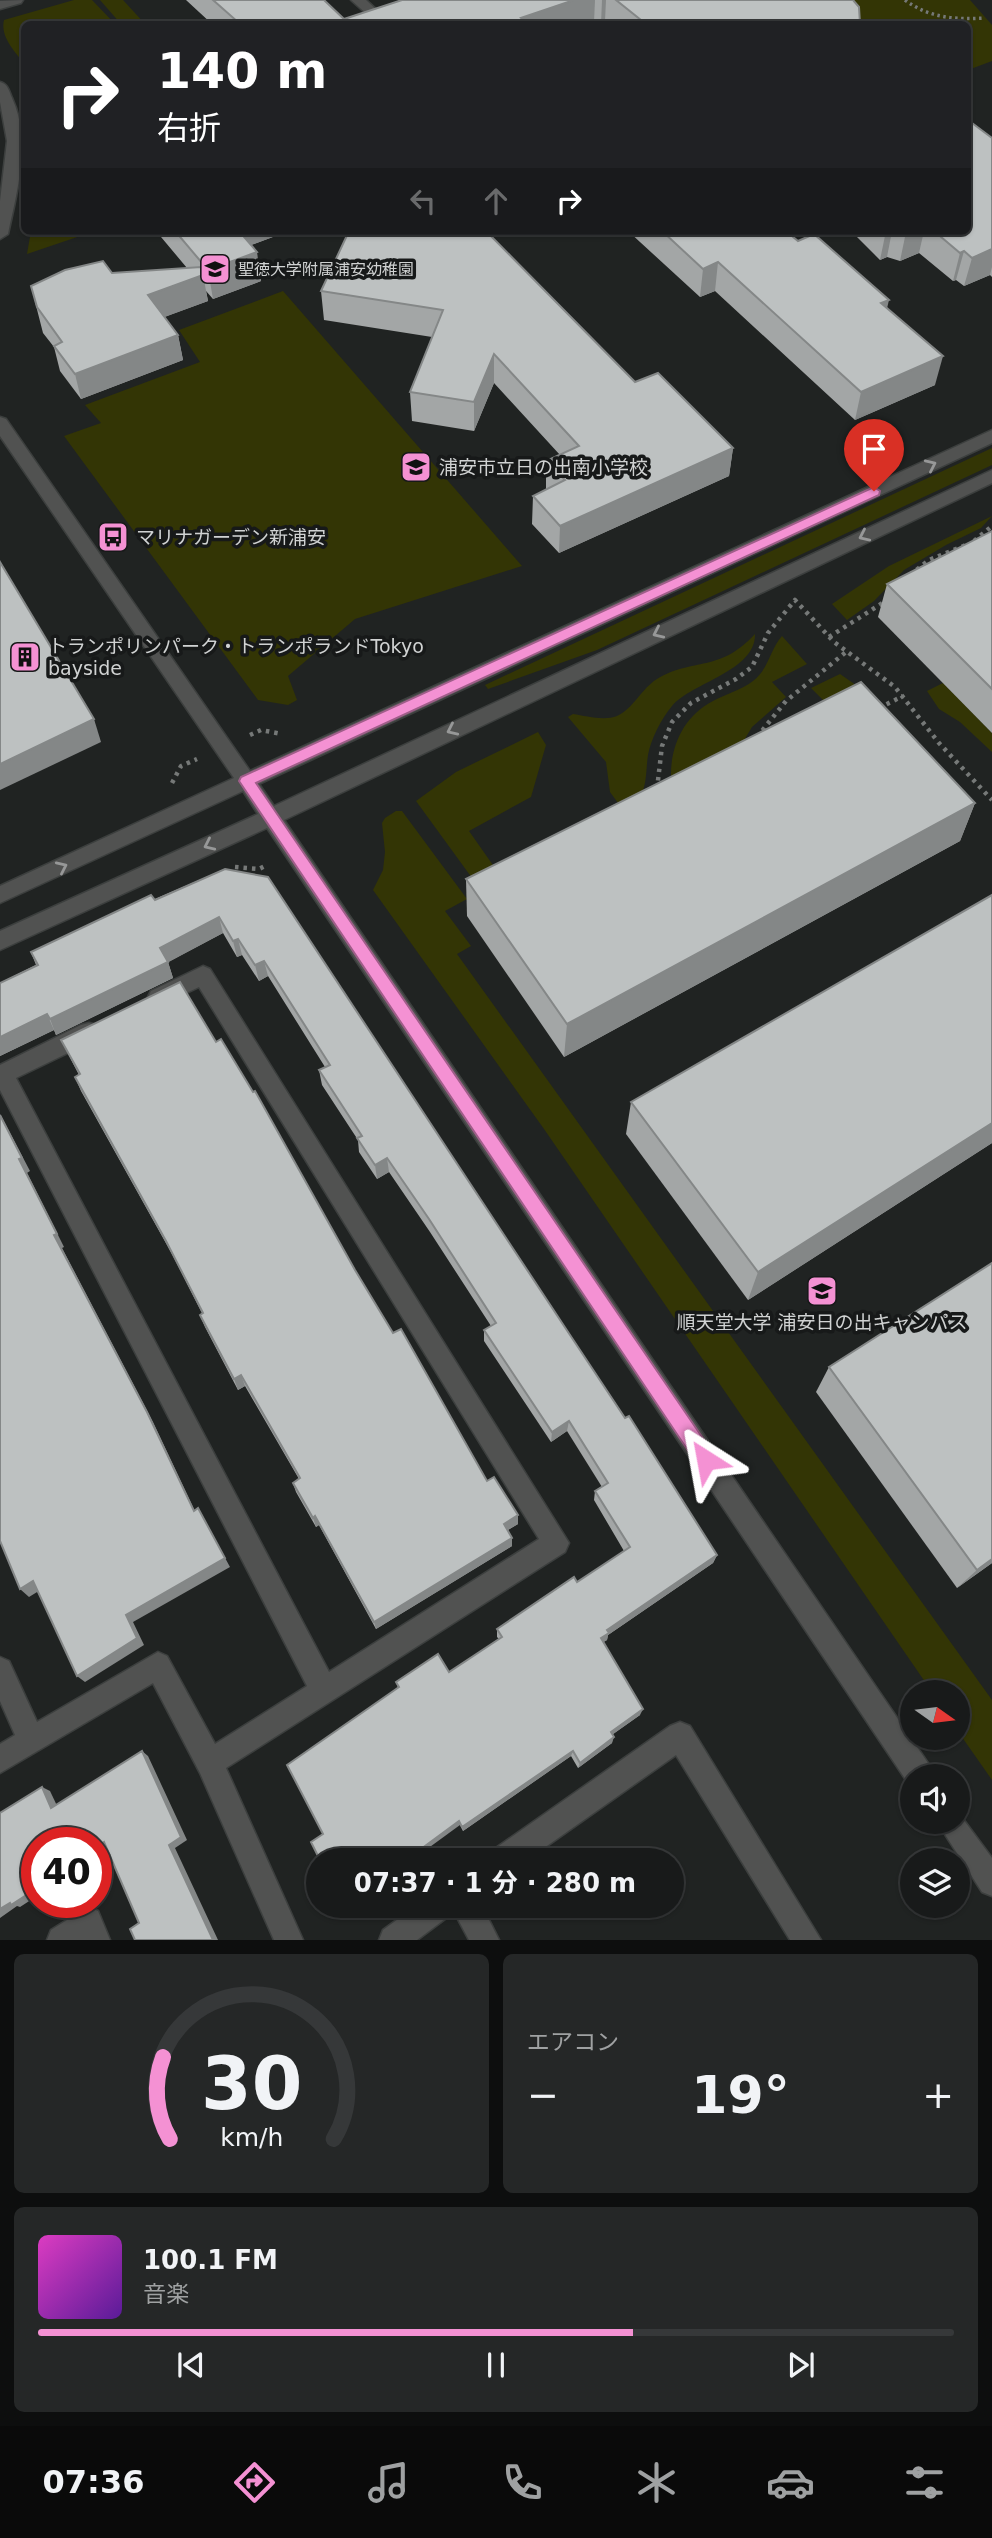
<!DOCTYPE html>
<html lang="ja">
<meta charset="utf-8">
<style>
:root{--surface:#181a1a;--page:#252727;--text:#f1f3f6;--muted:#9fa1a2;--line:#363839;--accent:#f491d3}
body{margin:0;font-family:"DejaVu Sans","Noto Sans JP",sans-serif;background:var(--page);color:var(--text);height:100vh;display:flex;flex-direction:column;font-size:26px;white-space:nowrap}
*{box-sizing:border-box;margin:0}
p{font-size:23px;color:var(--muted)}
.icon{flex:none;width:38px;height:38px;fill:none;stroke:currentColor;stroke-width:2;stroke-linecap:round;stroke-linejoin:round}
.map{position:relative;height:1940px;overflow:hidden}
.details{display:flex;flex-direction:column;gap:14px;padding:14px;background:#0d0e0e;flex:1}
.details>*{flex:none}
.top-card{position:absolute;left:21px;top:21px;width:950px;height:214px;border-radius:10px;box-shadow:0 2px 5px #0004,0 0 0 2px var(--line);background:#202124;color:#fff;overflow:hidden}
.needle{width:46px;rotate:104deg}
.tools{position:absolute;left:900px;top:1680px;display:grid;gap:14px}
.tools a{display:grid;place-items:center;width:70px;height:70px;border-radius:50%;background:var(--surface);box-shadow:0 2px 5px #0004,0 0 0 2px var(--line);font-size:35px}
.speed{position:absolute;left:21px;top:1827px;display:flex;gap:14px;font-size:35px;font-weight:700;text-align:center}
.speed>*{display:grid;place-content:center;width:91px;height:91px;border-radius:50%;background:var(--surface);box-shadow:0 2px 5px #0004,0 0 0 2px var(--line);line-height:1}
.speed .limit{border:10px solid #d22;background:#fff;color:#111}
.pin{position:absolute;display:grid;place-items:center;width:60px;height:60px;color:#fff;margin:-72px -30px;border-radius:50% 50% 50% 0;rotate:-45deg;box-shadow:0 0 7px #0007}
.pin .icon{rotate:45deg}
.me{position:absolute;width:77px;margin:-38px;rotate:326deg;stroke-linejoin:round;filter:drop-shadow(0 0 5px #0008)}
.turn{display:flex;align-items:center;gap:24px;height:147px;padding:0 21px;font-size:32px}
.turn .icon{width:91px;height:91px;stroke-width:2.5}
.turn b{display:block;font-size:49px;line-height:60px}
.lanes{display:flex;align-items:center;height:66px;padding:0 21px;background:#0003;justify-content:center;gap:35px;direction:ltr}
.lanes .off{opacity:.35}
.big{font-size:52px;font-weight:700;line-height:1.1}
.details .card{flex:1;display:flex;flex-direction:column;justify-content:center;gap:10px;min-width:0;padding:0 24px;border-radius:10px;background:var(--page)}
.details .dial{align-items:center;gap:0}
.dial svg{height:182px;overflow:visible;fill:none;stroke:var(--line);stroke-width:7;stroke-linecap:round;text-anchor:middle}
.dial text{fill:var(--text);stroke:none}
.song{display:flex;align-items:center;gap:21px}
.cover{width:84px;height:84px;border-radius:10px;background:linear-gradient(135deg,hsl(310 70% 55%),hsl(270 70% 35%))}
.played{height:7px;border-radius:4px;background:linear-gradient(90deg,var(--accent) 65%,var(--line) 65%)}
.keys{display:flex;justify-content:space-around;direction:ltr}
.heat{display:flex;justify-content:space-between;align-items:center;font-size:38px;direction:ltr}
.details .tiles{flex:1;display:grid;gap:14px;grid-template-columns:1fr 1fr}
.card:last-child{grid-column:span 2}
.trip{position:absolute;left:306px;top:1848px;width:378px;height:70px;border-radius:35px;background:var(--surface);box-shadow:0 2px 5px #0004,0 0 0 2px var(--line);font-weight:700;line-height:70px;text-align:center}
.dock{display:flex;height:112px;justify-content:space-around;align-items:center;background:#0a0a0a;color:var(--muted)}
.dock .icon{width:49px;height:49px}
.dock .selected{color:var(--accent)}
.dock b{font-size:32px;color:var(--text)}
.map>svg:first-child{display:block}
.green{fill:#333505}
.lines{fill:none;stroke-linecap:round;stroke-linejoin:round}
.minor-casing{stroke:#3c3f3e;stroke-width:3}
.path-far1{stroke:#767978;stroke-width:3.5;stroke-dasharray:2.5 3.5;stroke-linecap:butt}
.path{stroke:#767978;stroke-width:4.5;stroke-dasharray:3.5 5;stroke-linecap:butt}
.minor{fill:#515251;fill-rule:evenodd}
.wall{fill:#a3a6a6}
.shaded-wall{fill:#848787}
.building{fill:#bdc1c1;stroke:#848787;stroke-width:2}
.oneway{stroke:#979898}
.route{fill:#f491d3;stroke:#9f5e89;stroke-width:2}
.labels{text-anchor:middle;stroke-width:7;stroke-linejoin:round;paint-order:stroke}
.far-poi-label{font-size:16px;fill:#d0d2d2;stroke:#171919;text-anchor:start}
.poi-label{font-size:19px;fill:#d0d2d2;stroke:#171919;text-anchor:start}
</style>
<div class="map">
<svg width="992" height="1940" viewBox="0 0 992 1940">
<rect width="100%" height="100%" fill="#202322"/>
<g class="green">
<path d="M74,0H92L115,24H24V63C14,51 0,36 4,20Z"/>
<path d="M100,0H123L145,24H121Z"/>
<path d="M828,0H970L992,25V61L968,70V24H861Z"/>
<path d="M31,231H95L27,254Z"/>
<path d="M283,291L522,566L355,619L288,676L297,700L288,705L258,700L64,436L101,423L85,405L200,362L179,330Z"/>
<path d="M992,448V465L597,650L488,689L485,685Z"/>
<path d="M992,516L981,528L946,545L904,570L874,601L847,620L832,604L889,566Z"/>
<path d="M755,634C756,671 693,682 672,706C661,719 651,739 648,755C646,768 647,781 642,793C639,802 633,810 629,818L610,792L606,762L568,717L573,714C586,716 604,721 617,716C633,709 642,688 657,679C694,657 719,673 755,634Z"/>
<path d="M782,636L807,664L772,682L786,697L752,727L740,747L671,778C670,746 684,716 713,701C726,694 741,690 753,681C769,669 770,649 782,636Z"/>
<path d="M840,674L876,699L841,718L811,688Z"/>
<path d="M943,683L992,733V752L960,722L939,709L927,691Z"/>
<path d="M538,732L546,745L531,797L469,831L502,878L480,889L416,801L456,772Z"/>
<path d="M396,811H402L467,899L445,911L471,946L457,954L992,1700V1780L957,1730V1692H932L544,1129L373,890L383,870L385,852L382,823L385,818Z"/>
</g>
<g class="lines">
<g class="minor-casing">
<g id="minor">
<path d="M23,0L21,3L0,9V1Z"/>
<path d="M351,0H366L392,24H378Z"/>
<path d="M0,82C8,84 9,91 12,98C32,141 17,191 8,234L0,239V201L7,141L0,102Z"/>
<path d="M0,417L6,419L250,771L992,430V443L259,784L274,806L992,470V483L284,820L930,1766L934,1776H912L910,1786L267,828L0,950V931L258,814L243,791L0,903V886L234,778L0,436Z"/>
<path d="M203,966L210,969L569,1543L565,1552L226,1768L303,1940H274L200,1773L153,1683L0,1773V1744L15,1735L0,1701V1657L9,1661L37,1722L158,1652L167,1656L215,1744L307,1686L0,1090V1065L81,1025L89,1023L97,1025L100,1032L97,1039L16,1078L329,1672L539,1539L199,987L159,1006L151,1003L148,997L151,991Z"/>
<path d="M680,1722L690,1726L821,1940H790L676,1755L527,1860H489L493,1850L670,1726Z"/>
<path d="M957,1811L992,1858V1896L982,1892L937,1822H957Z"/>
<path d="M416,1906H482L499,1940H469L452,1908L449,1916L417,1940H379L383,1930Z"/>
<path d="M88,1907L98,1911L110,1940H47L51,1930Z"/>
</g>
</g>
<path class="path-far1" d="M905,0C929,18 956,20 985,18"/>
<g class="path">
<path d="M974,541L992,526"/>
<path d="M910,575L929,560L966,545"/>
<path d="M829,637L884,602"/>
<path d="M879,708L903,696"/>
<path d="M250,735L261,730L282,734"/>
<path d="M757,737L786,701L846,652"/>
<path d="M172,783L181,766L197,759"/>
<path d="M657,789L662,746L672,722L691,703L736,679L752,667L768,633L795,600L834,642L895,687L939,743L992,800"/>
<path d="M235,867L259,869L267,865"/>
</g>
<use href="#minor" class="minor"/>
</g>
<g class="wall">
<path d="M186,0H324L344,19L401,0H853L860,24H609L605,21L603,24H598L594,22L586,24H212Z"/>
<path d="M992,138V277L990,275L964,286L956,280L953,281L919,253L900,261L887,257L880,260L851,231H968Z"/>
<path d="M156,231H289L251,245L261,281L213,299L206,291L208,301L164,317L178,335L183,360L81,399L60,371L54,347L43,333L31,286L112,273L187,268Z"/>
<path d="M349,231L635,382L733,448L729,476L559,553L532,524L533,496L546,490V461L560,455L494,383L474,431L412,421L410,392L432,337L324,320L321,291Z"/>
<path d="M628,231H786L798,241L887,308L935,385L855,420L715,291L700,297Z"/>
<path d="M992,531V733L878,617L887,584Z"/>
<path d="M975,803L960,841L564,1057L467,916L466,879Z"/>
<path d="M225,869L572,1338L717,1555L713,1563L608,1635L607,1640L603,1642L640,1715L613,1734L612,1743L578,1768L571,1756L463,1831L460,1825L323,1834L398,1688L396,1682L449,1672L499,1639L497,1637V1629L577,1582L624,1551L594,1500L595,1491L602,1487L567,1431L551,1442L484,1341V1330L491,1326L430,1232L389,1172L377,1179L359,1152L358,1140L322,1085L319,1070L325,1067L268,976L259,981L242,955L237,957L223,933L168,962L173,978L56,1035L54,1030L0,1056V983L36,965L31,952Z"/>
<path d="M992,895V1143L748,1300L626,1134L631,1102Z"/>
<path d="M61,1040L216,1042L393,1333L487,1481L518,1524L508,1530L512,1546L376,1629L319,1525L316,1527L296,1492L293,1483L299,1479L245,1386L238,1390L205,1327L200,1315L202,1313L172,1254L81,1091L75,1077L79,1075Z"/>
<path d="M829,1367L992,1563L957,1588L816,1392Z"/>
</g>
<g class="shaded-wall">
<path d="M574,0H595L594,22L586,24H521V18Z"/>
<path d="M602,0H606L605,21L603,24H601Z"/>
<path d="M232,231H289L235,251Z"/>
<path d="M886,231H892L887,257L880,260Z"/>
<path d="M910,231H924L919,253L900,261L906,232Z"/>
<path d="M992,249V267L990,275L964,286L972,258Z"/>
<path d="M964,251L956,280L953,281L960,253Z"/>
<path d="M257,252L261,281L213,299L208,270Z"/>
<path d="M718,262L715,291L700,297L703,269Z"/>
<path d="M203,275L208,301L154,321L148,295Z"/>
<path d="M889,300L882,329L881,303Z"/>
<path d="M178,335L183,360L81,399L75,374Z"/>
<path d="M494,354V383L474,431V402Z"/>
<path d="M943,356L935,385L855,420L861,392Z"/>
<path d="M733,448L729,476L559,553L560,526Z"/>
<path d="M94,719L101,742L0,790V764Z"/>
<path d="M975,803L960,841L564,1057L567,1024Z"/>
<path d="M219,917L223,933L165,964L160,948Z"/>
<path d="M238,939L242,955L237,957L233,941Z"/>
<path d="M264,961L268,976L259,981L255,965Z"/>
<path d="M168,962L173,978L56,1035L50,1019Z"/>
<path d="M47,1014L54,1030L0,1056V1037Z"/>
<path d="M0,1114L30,1171L27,1173L64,1247L62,1248L153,1422L199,1520L54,1235L19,1159Z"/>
<path d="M992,1123V1143L748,1300L758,1272Z"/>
<path d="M387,1158L389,1172L377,1179L375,1165Z"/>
<path d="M241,1375L245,1386L238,1390L234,1379Z"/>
<path d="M569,1421L567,1431L551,1442L552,1432Z"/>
<path d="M198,1508L230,1567L133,1622L144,1645L85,1682L77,1676L126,1615Z"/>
<path d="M518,1515V1524L504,1532V1524Z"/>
<path d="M315,1516L319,1525L316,1527L313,1518Z"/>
<path d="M512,1538V1546L376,1629L374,1622Z"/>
<path d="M717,1555L713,1563L608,1635L607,1640L599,1645L601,1638L607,1630Z"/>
<path d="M992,1559V1563L957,1588L977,1570Z"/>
<path d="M33,1581L42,1589L29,1597L20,1589Z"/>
<path d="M643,1709L640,1715L609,1737L611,1732Z"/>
<path d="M614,1737L612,1743L578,1768L580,1763Z"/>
<path d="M142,1751L148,1756L187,1840L175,1848L218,1940H213L169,1845Z"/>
<path d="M573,1751L571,1756L463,1831L462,1827Z"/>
<path d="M42,1787L50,1791L60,1812L51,1808Z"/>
<path d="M459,1821L460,1825L412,1860H406Z"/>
<path d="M104,1842L112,1846L96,1856V1848Z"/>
<path d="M37,1888V1896L20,1907L17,1906L0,1918V1909Z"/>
</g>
<g class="building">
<path d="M213,0H324L344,19L402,0H574L521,18L528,24H245L243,22L239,23Z"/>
<path d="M616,0H853L859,7L860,24H646Z"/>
<path d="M968,120L992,138V249L972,258L964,251L960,253L934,231H968Z"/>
<path d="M175,231H239L257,252L208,270Z"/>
<path d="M349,231H486L635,382L658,373L733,448L560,526L533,496L565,480L546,461L579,446L494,354L474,402L410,392L443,310L321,291Z"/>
<path d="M662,231H786L798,241L814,234L889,300L881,303L943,356L861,392L718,262L703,269Z"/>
<path d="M103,261L112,273L201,267L203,275L148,295L178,335L75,374L54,346L62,342L37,307L31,286L65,270Z"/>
<path d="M992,531V689L887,584Z"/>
<path d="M0,562L94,719L0,764Z"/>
<path d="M861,682L975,803L567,1024L466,879Z"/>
<path d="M225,869L268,877L572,1338L625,1418L629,1416L717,1555L607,1630L609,1633L601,1638L643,1709L611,1732L614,1737L580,1763L573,1751L462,1827L459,1821L406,1860H320L311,1842L323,1834L287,1765L399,1687L396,1682L438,1654L449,1672L502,1637L497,1629L574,1577L577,1582L630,1547L595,1491L608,1483L569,1421L552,1432L484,1330L496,1323L429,1219L387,1158L375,1165L357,1138L362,1136L319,1070L330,1065L264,961L255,965L238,939L233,941L219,917L160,948L168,962L50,1019L47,1014L0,1037V983L38,965L31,952L151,895L155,900Z"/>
<path d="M992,895V1123L758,1272L631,1102Z"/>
<path d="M180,982L216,1042L221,1039L253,1092L255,1091L355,1270L393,1333L401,1329L487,1481L494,1477L518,1515L504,1524L512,1538L374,1622L315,1516L313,1518L293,1483L300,1478L241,1375L234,1379L200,1315L203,1313L166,1241L75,1077L80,1074L61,1040Z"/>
<path d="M0,1115L22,1158L19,1159L57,1234L54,1235L147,1412L194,1511L198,1508L225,1558L126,1615L137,1638L77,1676L33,1581L20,1589L0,1541Z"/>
<path d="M992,1263V1559L977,1570L829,1367Z"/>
<path d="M142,1751L181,1837L169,1845L213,1940H135L130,1929L139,1923L104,1842L96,1848V1843H37V1888L11,1905L10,1903L0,1909V1813L42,1787L51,1808Z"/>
</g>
<defs><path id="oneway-chevron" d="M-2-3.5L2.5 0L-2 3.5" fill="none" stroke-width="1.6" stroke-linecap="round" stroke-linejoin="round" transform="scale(1.75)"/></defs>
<g class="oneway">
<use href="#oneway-chevron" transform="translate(931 465) rotate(-25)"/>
<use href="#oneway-chevron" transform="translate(864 536) rotate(155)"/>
<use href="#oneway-chevron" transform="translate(658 633) rotate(155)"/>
<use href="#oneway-chevron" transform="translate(452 730) rotate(155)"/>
<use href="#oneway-chevron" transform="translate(209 845) rotate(155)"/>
<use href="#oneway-chevron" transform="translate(62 867) rotate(-25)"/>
</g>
<path class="route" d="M874,487L880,491L879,495L256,783L713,1453L716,1460L713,1467L706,1469L699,1467L239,781L241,777Z"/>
<defs>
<g id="school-square" transform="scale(1.575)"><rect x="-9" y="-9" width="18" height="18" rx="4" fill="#f491d3" stroke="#171919"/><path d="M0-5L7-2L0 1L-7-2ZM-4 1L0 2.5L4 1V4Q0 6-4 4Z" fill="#111"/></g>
<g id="bus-square" transform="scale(1.575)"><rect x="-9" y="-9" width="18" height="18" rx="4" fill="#f491d3" stroke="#171919"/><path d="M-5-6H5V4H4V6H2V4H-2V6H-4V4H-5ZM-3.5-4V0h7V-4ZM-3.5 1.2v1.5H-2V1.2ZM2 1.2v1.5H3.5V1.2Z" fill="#111"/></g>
<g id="building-square" transform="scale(1.575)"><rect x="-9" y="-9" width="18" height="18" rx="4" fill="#f491d3" stroke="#171919"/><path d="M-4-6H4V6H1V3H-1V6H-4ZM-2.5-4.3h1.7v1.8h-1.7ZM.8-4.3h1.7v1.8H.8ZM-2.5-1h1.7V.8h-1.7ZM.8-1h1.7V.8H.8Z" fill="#111"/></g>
<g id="university-square" transform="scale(1.575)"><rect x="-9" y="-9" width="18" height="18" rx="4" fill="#f491d3" stroke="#171919"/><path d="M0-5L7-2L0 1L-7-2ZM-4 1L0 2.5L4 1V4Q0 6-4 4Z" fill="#111"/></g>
</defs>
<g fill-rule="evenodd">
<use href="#school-square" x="215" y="269"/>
<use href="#school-square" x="416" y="467"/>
<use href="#bus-square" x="113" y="537"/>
<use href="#building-square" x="25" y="657"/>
<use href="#university-square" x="822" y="1291"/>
</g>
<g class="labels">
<g class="far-poi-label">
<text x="238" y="275">聖徳大学附属浦安幼稚園</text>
</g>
<g class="poi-label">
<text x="439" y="474">浦安市立日の出南小学校</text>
<text x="136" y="544">マリナガーデン新浦安</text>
<text x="48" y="653">トランポリンパーク・トランポランドTokyo<tspan x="48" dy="22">bayside</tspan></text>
<text x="822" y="1329" text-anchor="middle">順天堂大学 浦安日の出キャンパス</text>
</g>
</g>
</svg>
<div class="tools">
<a><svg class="needle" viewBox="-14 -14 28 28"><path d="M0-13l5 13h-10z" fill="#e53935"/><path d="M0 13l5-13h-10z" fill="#9fa1a2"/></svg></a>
<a><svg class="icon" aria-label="sound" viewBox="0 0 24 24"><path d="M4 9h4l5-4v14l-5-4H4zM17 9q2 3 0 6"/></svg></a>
<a><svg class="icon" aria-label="layers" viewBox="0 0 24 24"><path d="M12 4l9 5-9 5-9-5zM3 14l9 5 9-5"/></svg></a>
</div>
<div class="speed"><div class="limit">40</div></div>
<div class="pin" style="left:874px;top:491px;background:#d93025"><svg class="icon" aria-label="arrive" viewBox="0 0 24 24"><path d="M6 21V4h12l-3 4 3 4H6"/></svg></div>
<svg class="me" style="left:706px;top:1460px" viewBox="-20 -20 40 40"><path d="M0-17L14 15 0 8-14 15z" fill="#f491d3" stroke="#fff" stroke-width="4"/></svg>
<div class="trip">07:37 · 1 分 · 280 m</div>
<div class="top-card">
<div class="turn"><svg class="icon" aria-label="right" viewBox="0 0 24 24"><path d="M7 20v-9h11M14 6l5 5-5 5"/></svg><div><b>140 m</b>右折</div></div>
<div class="lanes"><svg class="icon off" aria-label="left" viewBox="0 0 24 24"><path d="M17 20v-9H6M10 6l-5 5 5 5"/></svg><svg class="icon off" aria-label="ahead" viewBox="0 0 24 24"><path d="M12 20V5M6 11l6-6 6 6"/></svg><svg class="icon" aria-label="right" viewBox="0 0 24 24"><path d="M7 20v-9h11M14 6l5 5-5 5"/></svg></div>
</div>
</div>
<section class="details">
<div class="tiles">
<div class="card dial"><svg viewBox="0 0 100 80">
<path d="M14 69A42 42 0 1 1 86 69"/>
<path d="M14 69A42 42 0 0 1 11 33" stroke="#f491d3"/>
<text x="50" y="56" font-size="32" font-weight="700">30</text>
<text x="50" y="72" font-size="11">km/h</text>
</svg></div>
<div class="card"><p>エアコン</p>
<div class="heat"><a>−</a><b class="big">19°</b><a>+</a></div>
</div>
<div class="card">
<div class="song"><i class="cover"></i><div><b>100.1 FM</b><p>音楽</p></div></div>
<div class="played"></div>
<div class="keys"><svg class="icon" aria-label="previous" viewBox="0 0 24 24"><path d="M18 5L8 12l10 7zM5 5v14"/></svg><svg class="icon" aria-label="pause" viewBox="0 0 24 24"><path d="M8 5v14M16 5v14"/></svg><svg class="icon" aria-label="next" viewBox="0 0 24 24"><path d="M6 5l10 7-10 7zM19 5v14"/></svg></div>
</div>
</div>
</section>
<nav class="dock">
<b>07:36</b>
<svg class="icon selected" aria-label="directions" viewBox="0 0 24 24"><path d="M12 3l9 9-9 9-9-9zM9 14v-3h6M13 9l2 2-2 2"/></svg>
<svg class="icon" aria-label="music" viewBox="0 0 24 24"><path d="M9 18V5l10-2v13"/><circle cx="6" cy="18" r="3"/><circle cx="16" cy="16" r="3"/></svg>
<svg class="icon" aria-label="phone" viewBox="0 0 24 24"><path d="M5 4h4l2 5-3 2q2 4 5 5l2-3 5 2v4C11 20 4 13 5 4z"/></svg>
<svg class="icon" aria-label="climate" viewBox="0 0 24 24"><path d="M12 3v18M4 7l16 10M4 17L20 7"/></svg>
<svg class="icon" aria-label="car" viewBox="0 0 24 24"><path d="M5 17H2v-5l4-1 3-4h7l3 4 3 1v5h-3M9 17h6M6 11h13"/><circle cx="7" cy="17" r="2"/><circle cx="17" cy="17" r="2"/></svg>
<svg class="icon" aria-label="filters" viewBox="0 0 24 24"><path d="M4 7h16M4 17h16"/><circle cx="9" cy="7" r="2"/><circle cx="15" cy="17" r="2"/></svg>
</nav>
